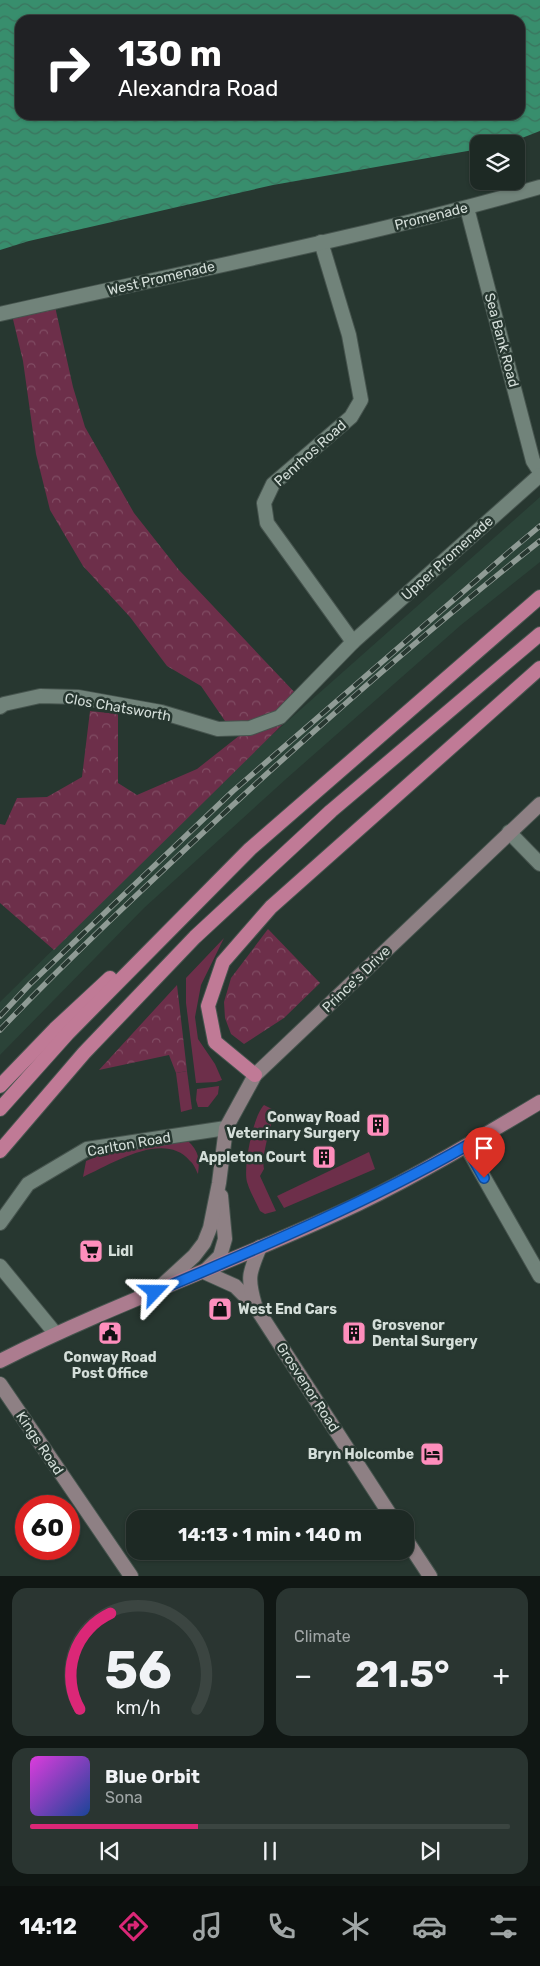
<!DOCTYPE html>
<meta charset="utf-8">
<style>
:root{--surface:#1d2924;--page:#2a3531;--text:#f1f3f6;--muted:#a0a6a6;--line:#3b4541;--accent:#db2777}
body{margin:0;font-family:Rubik,sans-serif;background:var(--page);color:var(--text);height:100vh;display:flex;flex-direction:column;font-size:19px;white-space:nowrap}
*{box-sizing:border-box;margin:0}
p{font-size:16px;color:var(--muted)}
.icon{flex:none;width:28px;height:28px;fill:none;stroke:currentColor;stroke-width:2;stroke-linecap:round;stroke-linejoin:round}
.map{position:relative;height:1576px;overflow:hidden}
.drawer{display:flex;flex-direction:column;gap:12px;padding:12px;background:#101714;flex:1}
.drawer>*{flex:none}
.hud{position:absolute;left:15px;top:15px;width:510px;height:105px;border-radius:15px;box-shadow:0 1px 4px #0004,0 0 0 1px var(--line);background:#202124;color:#fff;overflow:hidden}
.fabs{position:absolute;left:470px;top:135px;display:grid;gap:10px}
.fabs a{display:grid;place-items:center;width:55px;height:55px;border-radius:10px;background:var(--surface);box-shadow:0 1px 4px #0004,0 0 0 1px var(--line);font-size:25px}
.speed{position:absolute;left:15px;top:1495px;display:flex;gap:10px;font-size:25px;font-weight:700;text-align:center}
.speed>*{display:grid;place-content:center;width:65px;height:65px;border-radius:50%;background:var(--surface);box-shadow:0 1px 4px #0004,0 0 0 1px var(--line);line-height:1}
.speed .limit{border:8px solid #d22;background:#fff;color:#111}
.pin{position:absolute;display:grid;place-items:center;width:42px;height:42px;color:#fff;margin:-51px -21px;border-radius:50% 50% 50% 0;rotate:-45deg;box-shadow:0 0 5px #0007}
.pin .icon{rotate:45deg}
.me{position:absolute;width:55px;margin:-28px;rotate:67deg;stroke-linejoin:round;filter:drop-shadow(0 0 4px #0008)}
.turn{display:flex;align-items:center;gap:18px;height:105px;padding:0 20px;font-size:22px}
.turn .icon{width:65px;height:65px;stroke-width:2.5}
.turn b{display:block;font-size:35px;line-height:42px}
.big{font-size:38px;font-weight:700;line-height:1.1}
.drawer .widget{flex:1;display:flex;flex-direction:column;justify-content:center;gap:8px;min-width:0;padding:0 18px;border-radius:15px;background:var(--page)}
.drawer .dial{align-items:center;gap:0}
.dial svg{height:130px;overflow:visible;fill:none;stroke:var(--line);stroke-width:7;stroke-linecap:round;text-anchor:middle}
.dial text{fill:var(--text);stroke:none}
.song{display:flex;align-items:center;gap:15px}
.cover{width:60px;height:60px;border-radius:8px;background:linear-gradient(135deg,hsl(300 70% 55%),hsl(220 70% 35%))}
.played{height:5px;border-radius:2px;background:linear-gradient(90deg,var(--accent) 35%,var(--line) 35%)}
.keys{display:flex;justify-content:space-around;direction:ltr}
.heat{display:flex;justify-content:space-between;align-items:center;font-size:28px;direction:ltr}
.drawer .tiles{flex:1;display:grid;gap:12px;grid-template-columns:1fr 1fr}
.widget:last-child{grid-column:span 2}
.trip{position:absolute;left:126px;top:1510px;width:288px;height:50px;border-radius:15px;background:var(--surface);box-shadow:0 1px 4px #0004,0 0 0 1px var(--line);font-weight:700;line-height:50px;text-align:center}
.tabs{display:flex;height:80px;justify-content:space-around;align-items:center;background:#0c100e;color:var(--muted)}
.tabs .icon{width:35px;height:35px}
.tabs .active{color:var(--accent)}
.tabs b{font-size:22px;color:var(--text)}
.map>svg:first-child{display:block}
.built{fill:#2b4338}
.green{fill:#6d2f4a}
.forest{fill:url(#forest-crowns)}
.water{fill:url(#water-waves);fill-rule:evenodd}
.lines{fill:none;stroke-linecap:round;stroke-linejoin:round}
.minor-casing{stroke:#46544e;stroke-width:16}
.tertiary-casing{stroke:#46544e;stroke-width:16}
.secondary-casing{stroke:#46544e;stroke-width:16}
.primary-casing{stroke:#46544e;stroke-width:16}
.trunk-casing{stroke:#46544e;stroke-width:16}
.minor{stroke:#71837a;stroke-width:14}
.tertiary{stroke:#71837a;stroke-width:14}
.secondary{stroke:#8e8084;stroke-width:14}
.primary{stroke:#ac7c8f;stroke-width:14}
.trunk{stroke:#c07a96;stroke-width:14}
.rail-casing{stroke:#8f9b95;stroke-width:5.5}
.rail{stroke:#273730;stroke-width:4;stroke-dasharray:11;stroke-linecap:butt}
.route-casing{stroke:#114b97;stroke-width:12}
.route{stroke:#1a73e8;stroke-width:9}
.labels{text-anchor:middle;stroke-width:5;stroke-linejoin:round;paint-order:stroke}
.street-label{font-size:14px;fill:#d4ded9;stroke:#273730}
.poi-label{font-size:14px;font-weight:bold;fill:#d4ded9;stroke:#273730;text-anchor:end}
</style>
<div class="map">
<svg width="540" height="1576" viewBox="0 0 540 1576">
<defs>
<pattern id="forest-crowns" width="20" height="18" patternUnits="userSpaceOnUse" patternTransform="scale(1.25)"><rect width="20" height="18" fill="#6d2f4a"/><path d="M2 6a3 3 0 1 1 6 0M12 15a3 3 0 1 1 6 0" fill="none" stroke="#814d64"/></pattern>
<pattern id="water-waves" width="16" height="10" patternUnits="userSpaceOnUse" patternTransform="scale(1.25)"><rect width="16" height="10" fill="#388e6d"/><path d="M0 5q4-4 8 0t8 0" fill="none" stroke="#3b745e"/></pattern>
</defs>
<rect width="100%" height="100%" fill="#273730"/>
<path class="built" d="M540,497V562L461,625L286,779L144,908L0,1055V1002L255,750Z"/>
<g class="green">
<path d="M224,938L201,985L195,1017L198,1039L215,1064L222,1080L216,1082L196,1083L186,1003V978Z"/>
<path d="M187,1071L192,1109L181,1112L176,1073Z"/>
<path d="M219,1086L218,1094L208,1107H198L196,1100L197,1089Z"/>
<path d="M264,1105L276,1111C271,1123 261,1157 264,1169L260,1176L276,1211L265,1214L260,1211C256,1202 250,1192 247,1182C243,1167 253,1116 264,1105Z"/>
<path d="M179,1140L188,1141C199,1151 200,1160 198,1174C196,1170 194,1164 190,1161C164,1130 112,1164 83,1177L86,1161L98,1156Z"/>
<path d="M369,1152L375,1169L284,1208L277,1196Z"/>
</g>
<g class="forest">
<path d="M54,302L73,387L85,427L134,513L179,570L299,697L253,728L283,724L54,950L0,903V824L5,825L17,798L47,797L82,777L90,711L118,714V783L137,795L197,769L249,728L225,721L201,686L167,666L130,617L83,566L50,510L36,454L23,361L11,311Z"/>
<path d="M268,929L320,983L284,1018L244,1044L231,1034L225,1018L224,1002L231,978Z"/>
<path d="M177,985L187,1071L176,1073L169,1055L99,1070Z"/>
</g>
<path class="water" d="M0,0H540V131L509,143L479,144V149L273,185L29,241L0,250ZM20,20H520V115H20Z"/>
<g class="lines">
<g class="minor-casing">
<g id="minor">
<path d="M467,208L533,461L540,472"/>
<path d="M321,242L349,335L361,400L351,417L273,484L264,503L267,523L353,642"/>
<path d="M0,707L4,704L40,696L78,697L161,712L218,729L250,728L280,717L353,642L540,475"/>
<path d="M509,832L540,864"/>
<path d="M466,1146L540,1276"/>
<path d="M0,1223L28,1184L87,1149L226,1128"/>
<path d="M0,1266L55,1333"/>
</g>
</g>
<g class="tertiary-casing">
<path id="tertiary" d="M0,314C180,273 362,238 540,187"/>
</g>
<g class="secondary-casing">
<g id="secondary">
<path d="M221,1196L225,1239L220,1256L204,1272L235,1286L255,1306L393,1519"/>
<path d="M158,1289L194,1256L204,1243L210,1228L219,1183L226,1128L255,1075L540,804"/>
<path d="M255,1305C247,1278 249,1273 260,1247"/>
<path d="M0,1384L131,1576"/>
<path d="M405,1538L430,1576"/>
</g>
</g>
<g class="primary-casing">
<path id="primary" d="M0,1361C117,1302 240,1260 358,1204C420,1174 480,1138 540,1102"/>
</g>
<g class="trunk-casing">
<g id="trunk">
<path d="M255,1075L215,1042L208,1006L223,962L271,907L540,668"/>
<path d="M0,1086L55,1029L110,978"/>
<path d="M0,1109L68,1033L250,849L540,597"/>
<path d="M0,1151L84,1053L195,937L331,811L540,634"/>
</g>
</g>
<use href="#minor" class="minor"/>
<use href="#tertiary" class="tertiary"/>
<use href="#secondary" class="secondary"/>
<use href="#primary" class="primary"/>
<use href="#trunk" class="trunk"/>
<g class="rail-casing">
<g id="rail">
<path d="M0,1016L30,984L233,791L510,551L540,526"/>
<path d="M0,1030C62,965 127,904 192,843C304,738 420,636 540,541"/>
</g>
</g>
<use href="#rail" class="rail"/>
</g>
<g class="lines">
<g class="route-casing">
<path id="route" d="M155,1292C261,1247 366,1203 466,1146L484,1178"/>
</g>
<use href="#route" class="route"/>
</g>
<defs>
<g id="building-square" transform="scale(1.25)"><rect x="-9" y="-9" width="18" height="18" rx="4" fill="#fe8ebc" stroke="#273730"/><path d="M-4-6H4V6H1V3H-1V6H-4ZM-2.5-4.3h1.7v1.8h-1.7ZM.8-4.3h1.7v1.8H.8ZM-2.5-1h1.7V.8h-1.7ZM.8-1h1.7V.8H.8Z" fill="#111"/></g>
<g id="supermarket-square" transform="scale(1.25)"><rect x="-9" y="-9" width="18" height="18" rx="4" fill="#fe8ebc" stroke="#273730"/><path d="M-6-5.5h2.5l.6 2H6L4.5 2H-2.5L-4.4-4H-6ZM-1.5 3.2a1.3 1.3 0 1 0 .1 0ZM3 3.2a1.3 1.3 0 1 0 .1 0Z" fill="#111"/></g>
<g id="shop-square" transform="scale(1.25)"><rect x="-9" y="-9" width="18" height="18" rx="4" fill="#fe8ebc" stroke="#273730"/><path d="M-5-2.5h2.3a2.7 3.5 0 0 1 5.4 0H5L5.5 6h-11ZM-1.5-2.5h3a1.5 2.3 0 0 0-3 0Z" fill="#111"/></g>
<g id="civic-square" transform="scale(1.25)"><rect x="-9" y="-9" width="18" height="18" rx="4" fill="#fe8ebc" stroke="#273730"/><path d="M-.6-6.5H3V-4.5H.6V-3L4-1V1h2V6H-6V1h2V-1L-.6-3ZM-1.2 2.5V6h2.4V2.5Z" fill="#111"/></g>
<g id="hotel-square" transform="scale(1.25)"><rect x="-9" y="-9" width="18" height="18" rx="4" fill="#fe8ebc" stroke="#273730"/><path d="M-6-4.5h1.5V1H6V5H4.5V3h-9V5H-6ZM-4 0a1.8 1.8 0 1 1 3.6 0ZM.5 0V-2.5h3Q6-2.5 6 0Z" fill="#111"/></g>
</defs>
<g fill-rule="evenodd">
<use href="#building-square" x="378" y="1125"/>
<use href="#building-square" x="324" y="1157"/>
<use href="#supermarket-square" x="91" y="1251"/>
<use href="#shop-square" x="220" y="1309"/>
<use href="#civic-square" x="110" y="1333"/>
<use href="#building-square" x="354" y="1333"/>
<use href="#hotel-square" x="432" y="1454"/>
</g>
<g class="labels">
<g class="street-label">
<text transform="translate(431 216) rotate(-14)" y="5">Promenade</text>
<text transform="translate(161 278) rotate(-13)" y="5">West Promenade</text>
<text transform="translate(502 340) rotate(75)" y="5">Sea Bank Road</text>
<text transform="translate(310 453) rotate(-42)" y="5">Penrhos Road</text>
<text transform="translate(447 558) rotate(-42)" y="5">Upper Promenade</text>
<text transform="translate(118 707) rotate(10)" y="5">Clos Chatsworth</text>
<text transform="translate(356 979) rotate(-44)" y="5">Prince's Drive</text>
<text transform="translate(129 1144) rotate(-10)" y="5">Carlton Road</text>
<text transform="translate(308 1387) rotate(57)" y="5">Grosvenor Road</text>
<text transform="translate(40 1443) rotate(56)" y="5">Kings Road</text>
</g>
<g class="poi-label">
<text x="360" y="1122">Conway Road<tspan x="360" dy="16">Veterinary Surgery</tspan></text>
<text x="306" y="1162">Appleton Court</text>
<text x="108" y="1256" text-anchor="start">Lidl</text>
<text x="238" y="1314" text-anchor="start">West End Cars</text>
<text x="372" y="1330" text-anchor="start">Grosvenor<tspan x="372" dy="16">Dental Surgery</tspan></text>
<text x="110" y="1362" text-anchor="middle">Conway Road<tspan x="110" dy="16">Post Office</tspan></text>
<text x="414" y="1459">Bryn Holcombe</text>
</g>
</g>
</svg>
<div class="fabs">
<a><svg class="icon" aria-label="layers" viewBox="0 0 24 24"><path d="M12 4l9 5-9 5-9-5zM3 14l9 5 9-5"/></svg></a>
</div>
<div class="speed"><div class="limit">60</div></div>
<div class="pin" style="left:484px;top:1178px;background:#d93025"><svg class="icon" aria-label="arrive" viewBox="0 0 24 24"><path d="M6 21V4h12l-3 4 3 4H6"/></svg></div>
<svg class="me" style="left:155px;top:1292px" viewBox="-20 -20 40 40"><path d="M0-17L14 15 0 8-14 15z" fill="#1a73e8" stroke="#fff" stroke-width="4"/></svg>
<div class="trip">14:13 · 1 min · 140 m</div>
<div class="hud">
<div class="turn"><svg class="icon" aria-label="right" viewBox="0 0 24 24"><path d="M7 20v-9h11M14 6l5 5-5 5"/></svg><div><b>130 m</b>Alexandra Road</div></div>
</div>
</div>
<section class="drawer">
<div class="tiles">
<div class="widget dial"><svg viewBox="0 0 100 80">
<path d="M14 69A42 42 0 1 1 86 69"/>
<path d="M14 69A42 42 0 0 1 33 10" stroke="#db2777"/>
<text x="50" y="56" font-size="32" font-weight="700">56</text>
<text x="50" y="72" font-size="11">km/h</text>
</svg></div>
<div class="widget"><p>Climate</p>
<div class="heat"><a>−</a><b class="big">21.5°</b><a>+</a></div>
</div>
<div class="widget">
<div class="song"><i class="cover"></i><div><b>Blue Orbit</b><p>Sona</p></div></div>
<div class="played"></div>
<div class="keys"><svg class="icon" aria-label="previous" viewBox="0 0 24 24"><path d="M18 5L8 12l10 7zM5 5v14"/></svg><svg class="icon" aria-label="pause" viewBox="0 0 24 24"><path d="M8 5v14M16 5v14"/></svg><svg class="icon" aria-label="next" viewBox="0 0 24 24"><path d="M6 5l10 7-10 7zM19 5v14"/></svg></div>
</div>
</div>
</section>
<nav class="tabs">
<b>14:12</b>
<svg class="icon active" aria-label="directions" viewBox="0 0 24 24"><path d="M12 3l9 9-9 9-9-9zM9 14v-3h6M13 9l2 2-2 2"/></svg>
<svg class="icon" aria-label="music" viewBox="0 0 24 24"><path d="M9 18V5l10-2v13"/><circle cx="6" cy="18" r="3"/><circle cx="16" cy="16" r="3"/></svg>
<svg class="icon" aria-label="phone" viewBox="0 0 24 24"><path d="M5 4h4l2 5-3 2q2 4 5 5l2-3 5 2v4C11 20 4 13 5 4z"/></svg>
<svg class="icon" aria-label="climate" viewBox="0 0 24 24"><path d="M12 3v18M4 7l16 10M4 17L20 7"/></svg>
<svg class="icon" aria-label="car" viewBox="0 0 24 24"><path d="M5 17H2v-5l4-1 3-4h7l3 4 3 1v5h-3M9 17h6M6 11h13"/><circle cx="7" cy="17" r="2"/><circle cx="17" cy="17" r="2"/></svg>
<svg class="icon" aria-label="filters" viewBox="0 0 24 24"><path d="M4 7h16M4 17h16"/><circle cx="9" cy="7" r="2"/><circle cx="15" cy="17" r="2"/></svg>
</nav>
